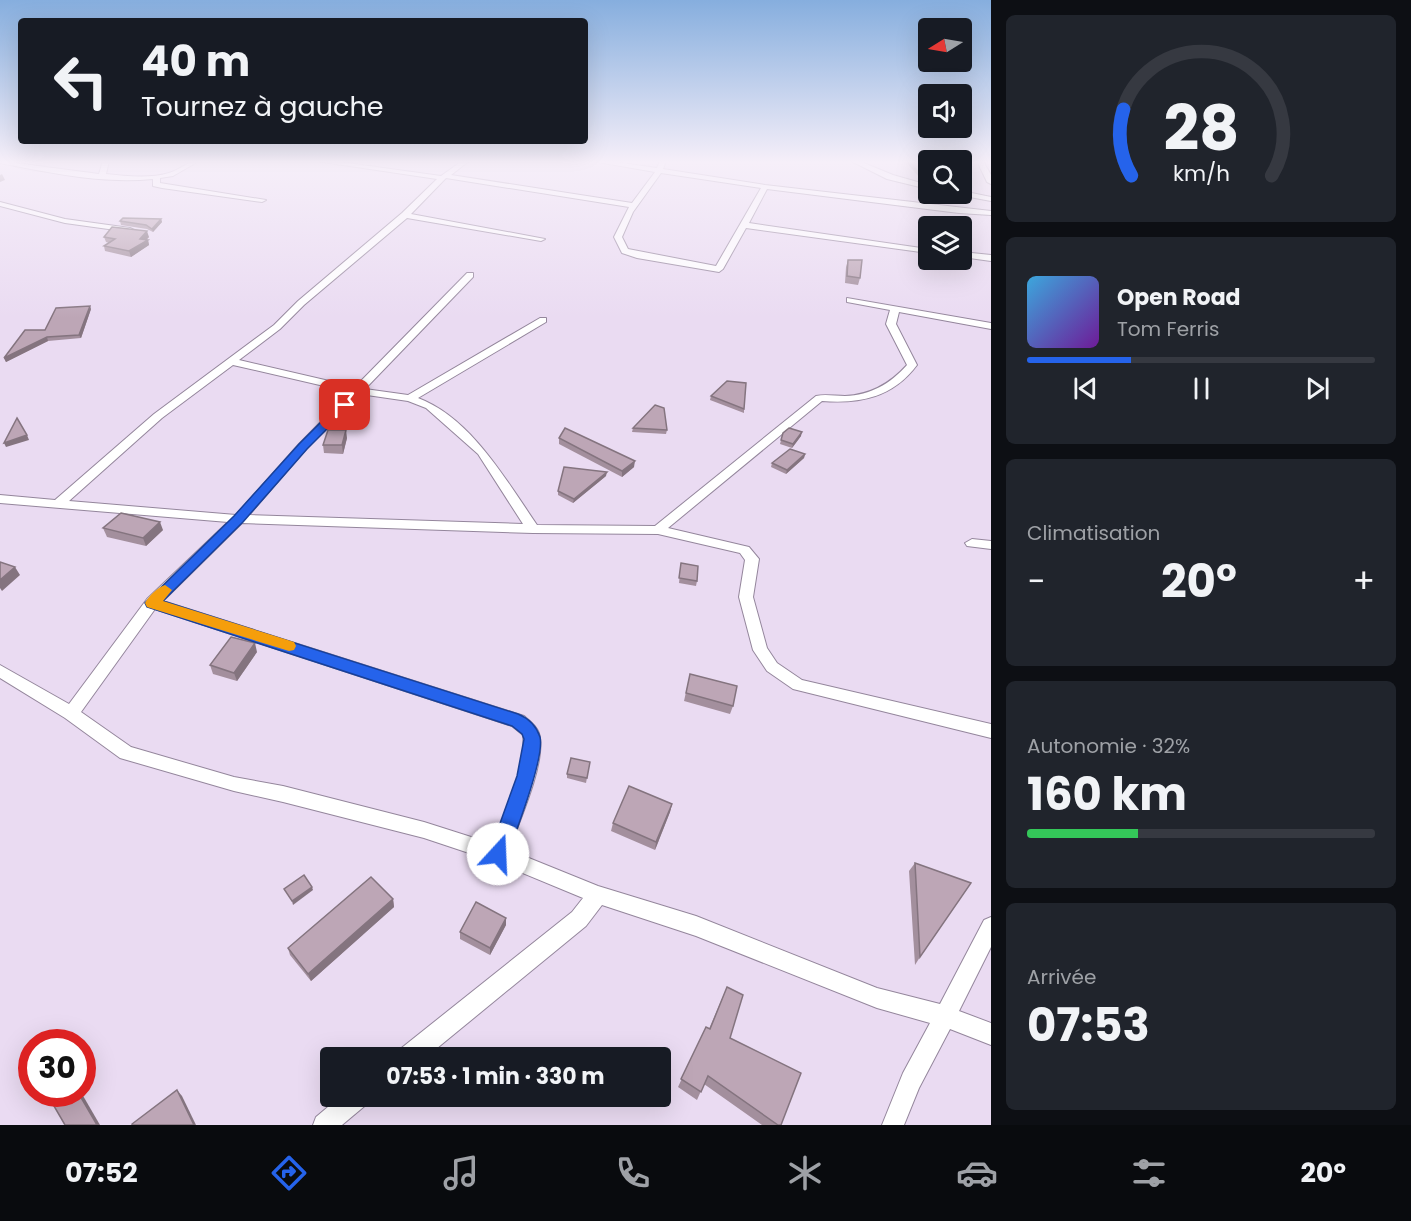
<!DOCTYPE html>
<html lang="fr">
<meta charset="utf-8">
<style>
:root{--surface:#171b24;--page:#20242c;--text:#f1f3f6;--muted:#9ea1a6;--line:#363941;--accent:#2563eb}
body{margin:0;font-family:Poppins,sans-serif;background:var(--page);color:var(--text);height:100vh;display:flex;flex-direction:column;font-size:22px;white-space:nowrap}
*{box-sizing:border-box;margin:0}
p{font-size:20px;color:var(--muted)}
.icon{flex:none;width:33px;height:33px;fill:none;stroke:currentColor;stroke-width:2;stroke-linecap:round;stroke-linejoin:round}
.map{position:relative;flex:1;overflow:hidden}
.details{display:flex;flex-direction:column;gap:15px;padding:15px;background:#0d0f14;width:420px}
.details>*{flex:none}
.top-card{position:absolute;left:18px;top:18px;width:570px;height:126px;border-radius:6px;box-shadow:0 6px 24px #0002;background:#171b24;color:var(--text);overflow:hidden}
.needle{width:39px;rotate:259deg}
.tools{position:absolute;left:918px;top:18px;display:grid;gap:12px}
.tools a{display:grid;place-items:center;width:54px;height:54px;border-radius:6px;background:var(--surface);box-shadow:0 6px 24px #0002;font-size:30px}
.speed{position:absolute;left:18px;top:1029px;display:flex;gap:12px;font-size:30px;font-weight:700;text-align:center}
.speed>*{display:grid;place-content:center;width:78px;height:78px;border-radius:50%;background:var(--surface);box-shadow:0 6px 24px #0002;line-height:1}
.speed .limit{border:9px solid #d22;background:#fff;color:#111}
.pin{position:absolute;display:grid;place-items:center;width:51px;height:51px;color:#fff;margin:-26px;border-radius:12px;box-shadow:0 3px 9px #0006}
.me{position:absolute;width:66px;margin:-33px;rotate:20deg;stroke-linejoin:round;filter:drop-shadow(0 0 4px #0008)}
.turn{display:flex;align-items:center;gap:21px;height:126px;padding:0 24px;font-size:27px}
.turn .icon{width:78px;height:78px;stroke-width:2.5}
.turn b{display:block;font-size:42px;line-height:51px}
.big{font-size:45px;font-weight:700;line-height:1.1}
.details .tile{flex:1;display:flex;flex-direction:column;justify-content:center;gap:9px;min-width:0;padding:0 21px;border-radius:9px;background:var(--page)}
.details .dial{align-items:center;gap:0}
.dial svg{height:156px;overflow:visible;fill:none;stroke:var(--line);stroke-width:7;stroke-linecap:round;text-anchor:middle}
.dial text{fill:var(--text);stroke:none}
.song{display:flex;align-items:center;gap:18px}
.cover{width:72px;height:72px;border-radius:9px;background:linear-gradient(135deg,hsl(200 70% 55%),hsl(280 70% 35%))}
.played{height:6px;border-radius:3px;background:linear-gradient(90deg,var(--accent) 30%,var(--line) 30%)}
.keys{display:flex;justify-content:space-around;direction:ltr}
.heat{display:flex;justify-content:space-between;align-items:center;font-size:33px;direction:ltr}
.charge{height:9px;border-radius:4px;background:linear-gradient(90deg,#34c759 32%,var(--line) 0)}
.trip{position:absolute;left:320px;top:1047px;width:351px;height:60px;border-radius:6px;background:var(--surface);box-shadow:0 6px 24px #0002;font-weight:700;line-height:60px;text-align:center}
.dock{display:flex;height:96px;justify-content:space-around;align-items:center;background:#090b0e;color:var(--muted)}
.dock .icon{width:42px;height:42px}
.dock .active{color:var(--accent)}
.dock b{font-size:27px;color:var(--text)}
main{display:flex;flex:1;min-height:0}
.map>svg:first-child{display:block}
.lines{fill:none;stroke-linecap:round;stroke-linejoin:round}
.minor-casing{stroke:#94869c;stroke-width:2}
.minor{fill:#fff;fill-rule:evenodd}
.wall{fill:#a38f9d}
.shaded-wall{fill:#84747f}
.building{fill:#bda6b6;stroke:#84747f;stroke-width:1.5}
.route{fill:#2563eb;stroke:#184099;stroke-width:1.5}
.slow{fill:#f59e0b}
</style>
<main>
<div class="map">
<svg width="991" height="1125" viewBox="0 0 991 1125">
<rect width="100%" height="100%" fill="#eadbf2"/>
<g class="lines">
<g class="minor-casing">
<g id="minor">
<path d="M0,161L99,174L103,161H109L106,174C126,176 149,179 169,173C180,170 187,161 199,161L173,176L160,178V183L266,200L262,202L162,188L153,186V179C102,184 51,173 0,163Z"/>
<path d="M316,161H333L441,176L462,161H469L451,175L632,203L655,172L592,161H608L657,168L660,161H666L663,169L765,185L991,211V215L959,213L767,189L749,223L928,249V253L746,228L723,269L719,272L637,258L622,253L614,237L629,207L446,178L411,214L545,239L541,241L407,218L304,305L280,329L239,360L355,387L467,273H473V277L365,389L408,395L540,318H546V322L418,398C471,418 506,480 537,525L655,526L816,396C825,394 835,396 845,396C871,395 890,384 907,365L886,324L890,310L847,302V298L991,323V329L899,312L896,324L917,365C893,397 861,404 822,401L668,528L749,547L759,559L753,597L767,648L777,663L802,680L991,724V738L793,689L767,671L753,650L739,597L745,560L740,553L658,534L533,533L242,523L163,601L524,716C531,722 539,728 540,738C544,767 519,822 509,850L598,886L696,916L877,988L940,1004L984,920L991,917V947L959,1011L991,1023V1045L950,1029L919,1088L904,1125H882L903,1073L930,1023L877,1008L696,936L602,905L586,926L425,1058H396L399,1050L572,912L583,898L496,862L424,838L283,802L234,791L120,758L65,718L0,678V665L69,704L147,599L228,522L0,503V495L55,500L154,414L274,325L298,301L402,213L437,179ZM661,173L761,188L716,266L628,249L622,237L633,212ZM233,365L350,392L299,444L236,515L69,501L162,418ZM360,394L408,401L426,408L478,454L523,524L249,515L307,448ZM155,609L512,726L523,735C527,768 505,813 493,844L424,822L283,786L234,777L131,747L81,712Z"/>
<path d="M851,161H859L893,175L928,185V189L887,179Z"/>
<path d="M977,161H983L991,175V184L987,182Z"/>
<path d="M962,191L991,197V201L959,195Z"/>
<path d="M0,202L65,219L130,228L134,230L130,232L65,223L0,206Z"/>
<path d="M962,252L991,255V261L962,257Z"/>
<path d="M972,539L991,541V549L967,546L965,543Z"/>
<path d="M341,1096H370L367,1104L342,1125H313L316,1117Z"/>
</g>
</g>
<use href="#minor" class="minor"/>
</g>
<g class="wall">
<path d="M905,161H928V178H920Z"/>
<path d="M161,219L162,222L153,232L147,229L121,225L120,221Z"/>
<path d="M104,237H149L146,240H148L149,245L131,257L105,251L104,246L109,243L106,242Z"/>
<path d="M848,260L860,278L858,285L845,283L846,267Z"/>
<path d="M91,309L81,338L48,341L6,362L4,358Z"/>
<path d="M711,396L744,409V413L710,400Z"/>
<path d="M633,428L667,430L666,434L632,432Z"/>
<path d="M783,433L801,436L792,448L780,444Z"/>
<path d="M347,438L343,454L324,453L323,445Z"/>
<path d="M559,438L634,467L622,477L559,444Z"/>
<path d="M805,454L804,458L786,474L771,467L772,463Z"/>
<path d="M606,476L573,503L558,495V491Z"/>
<path d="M103,528L163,530L146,546L107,537Z"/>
<path d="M681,563L697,581L696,586L679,583Z"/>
<path d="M257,652L237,681L213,674L210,665Z"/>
<path d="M690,674L733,706L730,714L684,701Z"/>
<path d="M590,762L586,783L567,778V774Z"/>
<path d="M672,804L670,812L655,850L611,831L613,823Z"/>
<path d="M915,863L920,957L915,965L909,871Z"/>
<path d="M393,899L394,907L311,981L290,955L288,948Z"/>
<path d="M506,918V925L490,955L460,939V932Z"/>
<path d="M727,987L730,1038L781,1125H762L704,1084L697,1100L678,1087L706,1027L709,1029Z"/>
</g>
<g class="shaded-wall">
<path d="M2,174L5,180L0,182V175Z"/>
<path d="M161,219L162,222L153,232L152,229Z"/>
<path d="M147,231L149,237L144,242L148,240L149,245L131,257L129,251Z"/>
<path d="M90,306L91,309L81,338L79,335Z"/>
<path d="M47,337L48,341L6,362L4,358Z"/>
<path d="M346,430L347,438L343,454L342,445Z"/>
<path d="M802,432L801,436L792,448L793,444Z"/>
<path d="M27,435L29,440L6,447L4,443Z"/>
<path d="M805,454L804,458L786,474L787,470Z"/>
<path d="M635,461L634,467L622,477V471Z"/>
<path d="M607,472L606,476L573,503L574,499Z"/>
<path d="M160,522L163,530L146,546L143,538Z"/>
<path d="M15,567L20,575L2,591L0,588V580Z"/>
<path d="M255,643L257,652L237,681L234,673Z"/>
<path d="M672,804L670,812L655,850L656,842Z"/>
<path d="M312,887L313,890L293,905L292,901Z"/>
<path d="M393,899L394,907L311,981L308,974Z"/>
<path d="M506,918V925L490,955V948Z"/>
<path d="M177,1090L182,1096L196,1125H194Z"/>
<path d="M79,1094H82L100,1125H97Z"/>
</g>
<g class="building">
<path d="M909,161H928V175H921Z"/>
<path d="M123,218L161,219L152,229L146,225L120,221Z"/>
<path d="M112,227L147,231L140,239L148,240L129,251L104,246L115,239L104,237Z"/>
<path d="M848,260H862L860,278L847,276Z"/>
<path d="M90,306L79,335L47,337L4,358L25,330H45L56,308Z"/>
<path d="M727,381L746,383L744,409L711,396Z"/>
<path d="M655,405L664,408L667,430L633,428Z"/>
<path d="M17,418L27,435L4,443Z"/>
<path d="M565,428L635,461L622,471L559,438Z"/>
<path d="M789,428L802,432L793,444L781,440L783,433Z"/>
<path d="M328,430H346L342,445H323Z"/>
<path d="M790,449L805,454L787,470L772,463Z"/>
<path d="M564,467L607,472L574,499L558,491Z"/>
<path d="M121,513L160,522L143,538L103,528Z"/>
<path d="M0,562L15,567L0,580Z"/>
<path d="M681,563L698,566L697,581L679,578Z"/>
<path d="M231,637L255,643L234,673L210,665Z"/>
<path d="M690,674L737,686L733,706L686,693Z"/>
<path d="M571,758L590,762L587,778L567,774Z"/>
<path d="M629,786L672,804L656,842L613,823Z"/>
<path d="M915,863L971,883L920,957Z"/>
<path d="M304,875L312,887L292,901L284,889Z"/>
<path d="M371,877L393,899L308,974L288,948Z"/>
<path d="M476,902L506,918L490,948L460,932Z"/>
<path d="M727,987L743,995L730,1038L801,1073L781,1125H778L708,1076L701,1092L681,1079L706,1027L710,1029Z"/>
<path d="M177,1090L194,1125H132V1124Z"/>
<path d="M47,1094H79L97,1125H65Z"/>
</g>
<linearGradient id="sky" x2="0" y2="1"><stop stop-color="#86aede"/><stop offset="0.51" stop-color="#f6eff9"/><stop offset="1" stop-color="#f6eff9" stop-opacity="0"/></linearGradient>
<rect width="991" height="318" fill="url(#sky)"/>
<path class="route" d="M345,401L349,402V407L307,449L243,522L163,601L518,714C528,718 536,725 540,737C545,757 516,831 508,854L505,860L498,862L492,860L489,854L517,776L524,739L522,734L512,726L147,607L145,603L234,516L299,444L341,402Z"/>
<path class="slow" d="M165,585L172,590L163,601L294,642L296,646L294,650L289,651L147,607L145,603C149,596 157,588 165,585Z"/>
</svg>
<div class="tools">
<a><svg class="needle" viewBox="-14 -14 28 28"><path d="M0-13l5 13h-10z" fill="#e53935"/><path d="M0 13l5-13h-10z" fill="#9ea1a6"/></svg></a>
<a><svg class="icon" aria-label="sound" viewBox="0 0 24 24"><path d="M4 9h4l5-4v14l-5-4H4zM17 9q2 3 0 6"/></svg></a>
<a><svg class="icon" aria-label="search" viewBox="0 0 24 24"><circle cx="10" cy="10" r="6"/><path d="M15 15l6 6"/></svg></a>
<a><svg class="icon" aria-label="layers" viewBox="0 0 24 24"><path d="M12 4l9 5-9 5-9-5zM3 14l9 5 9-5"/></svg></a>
</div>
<div class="speed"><div class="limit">30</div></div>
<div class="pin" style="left:345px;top:405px;background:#d93025"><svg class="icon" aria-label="arrive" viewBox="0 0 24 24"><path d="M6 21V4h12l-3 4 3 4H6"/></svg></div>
<svg class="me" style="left:498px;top:854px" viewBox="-20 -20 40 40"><circle r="19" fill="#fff"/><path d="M0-13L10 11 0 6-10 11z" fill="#2563eb"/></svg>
<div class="trip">07:53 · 1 min · 330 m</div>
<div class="top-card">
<div class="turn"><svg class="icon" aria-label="left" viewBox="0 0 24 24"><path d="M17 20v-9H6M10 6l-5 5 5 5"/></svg><div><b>40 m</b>Tournez à gauche</div></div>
</div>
</div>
<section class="details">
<div class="tile dial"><svg viewBox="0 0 100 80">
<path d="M14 69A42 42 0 1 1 86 69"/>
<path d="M14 69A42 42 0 0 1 10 35" stroke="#2563eb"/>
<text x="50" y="56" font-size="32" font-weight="700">28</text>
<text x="50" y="72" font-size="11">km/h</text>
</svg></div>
<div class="tile">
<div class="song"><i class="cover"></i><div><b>Open Road</b><p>Tom Ferris</p></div></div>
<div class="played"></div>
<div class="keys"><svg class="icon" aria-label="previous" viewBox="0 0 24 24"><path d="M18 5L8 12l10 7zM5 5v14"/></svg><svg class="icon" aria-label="pause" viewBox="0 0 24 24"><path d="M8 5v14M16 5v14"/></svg><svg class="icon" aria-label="next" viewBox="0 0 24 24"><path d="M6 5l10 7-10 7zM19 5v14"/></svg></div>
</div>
<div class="tile"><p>Climatisation</p>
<div class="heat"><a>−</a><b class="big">20°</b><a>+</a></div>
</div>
<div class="tile"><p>Autonomie · 32%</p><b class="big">160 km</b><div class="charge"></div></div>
<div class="tile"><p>Arrivée</p><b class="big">07:53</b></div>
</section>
</main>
<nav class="dock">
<b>07:52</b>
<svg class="icon active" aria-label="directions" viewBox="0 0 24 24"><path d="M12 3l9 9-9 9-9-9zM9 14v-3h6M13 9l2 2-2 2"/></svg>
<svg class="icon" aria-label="music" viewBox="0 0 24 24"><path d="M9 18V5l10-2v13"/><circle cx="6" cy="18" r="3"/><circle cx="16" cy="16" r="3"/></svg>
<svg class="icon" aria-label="phone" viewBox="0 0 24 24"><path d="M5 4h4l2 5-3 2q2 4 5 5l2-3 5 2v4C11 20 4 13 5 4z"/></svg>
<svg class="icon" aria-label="climate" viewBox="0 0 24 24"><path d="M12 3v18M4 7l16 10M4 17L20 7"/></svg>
<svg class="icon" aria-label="car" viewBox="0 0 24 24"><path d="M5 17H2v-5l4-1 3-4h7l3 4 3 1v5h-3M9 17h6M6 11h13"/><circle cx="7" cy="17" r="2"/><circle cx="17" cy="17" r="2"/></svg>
<svg class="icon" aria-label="filters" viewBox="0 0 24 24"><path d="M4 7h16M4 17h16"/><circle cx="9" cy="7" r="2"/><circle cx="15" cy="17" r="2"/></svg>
<b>20°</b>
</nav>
